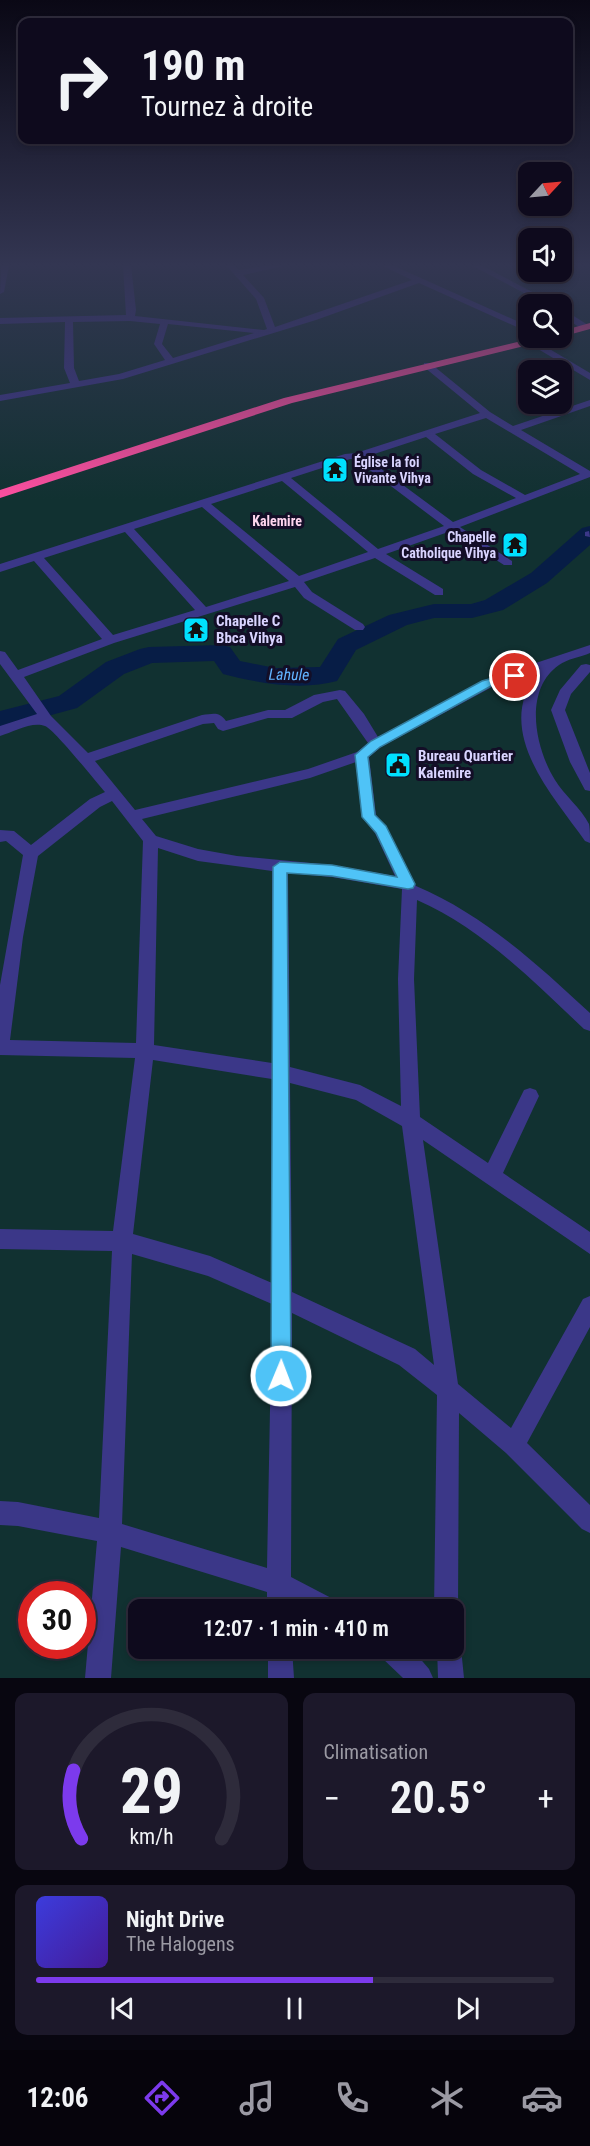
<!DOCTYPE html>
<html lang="fr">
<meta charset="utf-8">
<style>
:root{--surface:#0e0a1d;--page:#1c182a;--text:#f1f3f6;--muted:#9b9aa4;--line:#2e2b3b;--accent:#7c3aed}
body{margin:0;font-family:"Roboto Condensed",sans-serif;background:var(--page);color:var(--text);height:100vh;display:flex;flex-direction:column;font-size:22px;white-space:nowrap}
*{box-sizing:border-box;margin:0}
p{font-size:20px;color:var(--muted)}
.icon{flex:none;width:33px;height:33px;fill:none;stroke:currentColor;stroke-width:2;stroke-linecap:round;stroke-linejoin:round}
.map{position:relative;height:1678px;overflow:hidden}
.side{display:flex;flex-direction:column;gap:15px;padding:15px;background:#080610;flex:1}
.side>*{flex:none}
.banner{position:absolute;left:18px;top:18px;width:555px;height:126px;border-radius:12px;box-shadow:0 3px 9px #0003,0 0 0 2px var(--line);background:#0e0a1d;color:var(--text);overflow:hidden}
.needle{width:39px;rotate:64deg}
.controls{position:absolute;left:518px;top:162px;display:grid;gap:12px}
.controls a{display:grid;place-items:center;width:54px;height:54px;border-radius:12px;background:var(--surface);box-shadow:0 3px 9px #0003,0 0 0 2px var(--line);font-size:30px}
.speed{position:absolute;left:18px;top:1581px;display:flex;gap:12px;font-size:30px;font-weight:700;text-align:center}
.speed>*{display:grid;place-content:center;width:78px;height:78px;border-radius:50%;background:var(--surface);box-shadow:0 3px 9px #0003,0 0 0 2px var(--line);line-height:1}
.speed .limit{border:9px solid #d22;background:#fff;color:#111}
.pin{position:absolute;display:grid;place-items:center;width:51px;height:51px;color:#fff;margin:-26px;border:3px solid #fff;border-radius:50%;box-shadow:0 2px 6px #0007}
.me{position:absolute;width:66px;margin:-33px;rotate:1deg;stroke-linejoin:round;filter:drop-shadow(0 0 4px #0008)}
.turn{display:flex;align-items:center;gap:21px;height:126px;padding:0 24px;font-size:27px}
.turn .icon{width:78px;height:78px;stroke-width:2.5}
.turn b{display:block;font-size:42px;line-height:51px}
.big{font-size:45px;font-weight:600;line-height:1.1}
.side .card{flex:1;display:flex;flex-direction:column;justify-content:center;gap:9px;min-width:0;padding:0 21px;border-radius:12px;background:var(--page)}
.side .dial{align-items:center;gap:0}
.dial svg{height:156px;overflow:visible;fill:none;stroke:var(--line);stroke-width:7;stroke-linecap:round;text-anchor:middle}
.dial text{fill:var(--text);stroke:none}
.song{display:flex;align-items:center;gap:18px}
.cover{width:72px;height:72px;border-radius:9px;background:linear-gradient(135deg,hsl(240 70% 55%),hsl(260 70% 35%))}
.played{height:6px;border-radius:3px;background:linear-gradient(90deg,var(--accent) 65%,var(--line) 65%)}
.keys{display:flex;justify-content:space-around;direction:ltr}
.heat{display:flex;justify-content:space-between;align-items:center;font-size:33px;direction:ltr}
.side .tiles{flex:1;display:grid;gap:15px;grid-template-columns:1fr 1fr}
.card:last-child{grid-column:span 2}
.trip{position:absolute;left:128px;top:1599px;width:336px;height:60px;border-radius:12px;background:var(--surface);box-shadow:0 3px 9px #0003,0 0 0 2px var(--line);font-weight:600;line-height:60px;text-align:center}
.tab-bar{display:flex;height:96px;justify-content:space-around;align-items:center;background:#06040c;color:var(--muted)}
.tab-bar .icon{width:42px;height:42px}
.tab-bar .active{color:var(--accent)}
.tab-bar b{font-size:27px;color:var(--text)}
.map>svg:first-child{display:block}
.green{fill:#113131;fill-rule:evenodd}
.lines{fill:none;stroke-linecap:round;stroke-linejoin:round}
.river{fill:#071d46;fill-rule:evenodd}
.minor{fill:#3b3788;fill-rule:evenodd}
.highway{fill:#ff4fa0;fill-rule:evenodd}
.route{fill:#4fc3f7;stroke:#337fa1;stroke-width:1.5}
.labels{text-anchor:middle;stroke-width:6;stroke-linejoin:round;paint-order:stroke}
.far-poi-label{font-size:14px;font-weight:bold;fill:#d9d4ff;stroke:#130e27;text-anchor:start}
.far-neighbourhood-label{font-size:14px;font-weight:bold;fill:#ffd6ef;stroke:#130e27}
.poi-label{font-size:15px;font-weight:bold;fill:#d9d4ff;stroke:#130e27;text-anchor:start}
.water-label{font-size:16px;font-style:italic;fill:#62b3ff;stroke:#130e27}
</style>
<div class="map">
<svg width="590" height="1678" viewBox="0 0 590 1678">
<rect width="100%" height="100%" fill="#130e27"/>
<path class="green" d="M0,265H528V272H561V265H590V1678H0ZM528,304H561V338H528ZM528,370H561V404H528ZM32,1594H82V1646H32ZM138,1610H453V1648H138Z"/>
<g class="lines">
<path class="river" d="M590,526V545L547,583L503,610L472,618H434L407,625L356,650L337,681C301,691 258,683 223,674L214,661L152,663L124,674L77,708L0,729V711L59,696L106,662L140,649L149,647L221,645L230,647L240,661L275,668L320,667L338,639L389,615L434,604H471L485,600L531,573L582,528Z"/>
<g class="minor">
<path d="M1,265H9L4,292L0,294Z"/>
<path d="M123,265H131L136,310L135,316L264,330L267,329L256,299L226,265H234L239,270L270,265H289L243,275L264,298L275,327L412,280L381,265H392L528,326V332L419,283L316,320L123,379L0,401V395L70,383L64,368L65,322L0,324V318L126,315ZM130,321L160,324L154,344L165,360L119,374L79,381L74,368L73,322ZM168,324L254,333L173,358L162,344Z"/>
<path d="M471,265H481L555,304H545Z"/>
<path d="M561,308L588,325V329H582L561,315Z"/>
<path d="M531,338L590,373V380L528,343L527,341Z"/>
<path d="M424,363H430L490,412L513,426L590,400V406L521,430L590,471V477L460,527L512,561V565H504L451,531L386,554L443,589V595H435L375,558L304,582L312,592L363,624L365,627L363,630H355L304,598L295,587L114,643L24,677L51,716L88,753L202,715C213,714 219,711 226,721L268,710H285L314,695L340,690L345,691L364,714L378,737L482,681L590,645V653C581,657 567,659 559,665C523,690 535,748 555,780C564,795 581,808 589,824C590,829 590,837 590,843L585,841C552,794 492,731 538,672L492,687L381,747L369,757L376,815L386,826L416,886C484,915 536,963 590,1013V1031L584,1029C533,981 483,929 417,900L414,979L420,1117L488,1163L524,1090L530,1088L536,1090L539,1096L503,1173L590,1232V1254L423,1140L458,1384L511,1428L583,1299L590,1296V1327L527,1443L590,1505V1533L582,1529L506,1453L459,1413L458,1610L453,1619V1610H434L437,1395L399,1365L292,1313L291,1577L337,1601L340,1610H303L291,1603V1610H267V1592L121,1547L111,1678H85L97,1541L18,1526L0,1525V1501L18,1502L99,1518L112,1251L0,1249V1229L113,1231L135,1058L0,1055V985L23,855L6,841L0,842V830L14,831L31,845L90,799L105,792C96,782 54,729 45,726C32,721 13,732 0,736V726L37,714L0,664V651L5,652L18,670L102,639L34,561L0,572V564L345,454L356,453L480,413L424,367ZM486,418L580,474L525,495L481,470L435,434ZM426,437L473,474L516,498L453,522L365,457ZM350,459H355L444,526L378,549L291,478ZM282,481L368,552L299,576L211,504ZM202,507L289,581L206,607L134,529ZM125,532L195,610L113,635L44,558ZM337,699L368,743L357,752L308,769L135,810L95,761L203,724L214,723L218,729L223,731L268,718H292L323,702ZM356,762L362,817L375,833L395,876L332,865L237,856L198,849L156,836L142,819L310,778ZM112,801L143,841L136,1043L10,1040L23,937L38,856L100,807ZM158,848L198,861L272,871V1063L154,1045ZM288,873L332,877L402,889L398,979L401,1106L360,1085L290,1067ZM153,1060L272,1079V1283L210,1256L133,1234ZM290,1083L356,1100L402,1126L434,1365L415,1349L292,1292ZM132,1254L208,1276L272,1304L267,1568L122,1524Z"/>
<path d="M589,531L590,537L585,536V532Z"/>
<path d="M586,664L590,665V672L571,694L565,710L590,773V791L585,790L570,762L551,710L560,690L581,665Z"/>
<path d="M453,1637L458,1639L461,1648L464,1678H438L437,1648H453Z"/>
<path d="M268,1648H292L294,1678H268Z"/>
<path d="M378,1648H411L429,1669L433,1678H403L381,1657Z"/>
</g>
<g class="highway">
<path d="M590,323V329L561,337V331Z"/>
<path d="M534,338H550L549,340L292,403L0,498V490L284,398Z"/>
</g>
</g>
<linearGradient id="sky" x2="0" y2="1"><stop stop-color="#0a0815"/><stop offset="0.53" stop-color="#333652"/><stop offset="1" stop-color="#333652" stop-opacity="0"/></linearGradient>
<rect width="590" height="500" fill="url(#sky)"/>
<path class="route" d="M515,672L520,673V679L491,686L380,747L368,757L375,815L386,826L415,884L413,888L408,889L332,876L287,873L291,1376L288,1383L281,1386L274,1383L271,1376L273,867L280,862L332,865L397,877L376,833L362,817L355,755L371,741L482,681Z"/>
<defs>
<g id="temple-square" transform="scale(1.35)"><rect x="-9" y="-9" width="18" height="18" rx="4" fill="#00e1ff" stroke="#130e27"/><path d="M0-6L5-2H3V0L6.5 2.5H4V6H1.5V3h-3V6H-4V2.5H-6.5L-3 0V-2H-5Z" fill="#111"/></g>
<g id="civic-square" transform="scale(1.35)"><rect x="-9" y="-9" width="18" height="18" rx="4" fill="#00e1ff" stroke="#130e27"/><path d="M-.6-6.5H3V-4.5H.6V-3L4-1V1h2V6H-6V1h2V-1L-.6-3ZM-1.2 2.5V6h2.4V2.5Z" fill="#111"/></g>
</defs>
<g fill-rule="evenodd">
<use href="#temple-square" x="335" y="470"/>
<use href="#temple-square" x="515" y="545"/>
<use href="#temple-square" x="196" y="630"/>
<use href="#civic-square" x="398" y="765"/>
</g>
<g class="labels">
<g class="far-poi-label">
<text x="354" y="467">Église la foi<tspan x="354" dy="16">Vivante Vihya</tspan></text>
<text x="496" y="542" text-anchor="end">Chapelle<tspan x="496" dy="16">Catholique Vihya</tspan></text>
</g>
<g class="far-neighbourhood-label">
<text x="277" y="526">Kalemire</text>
</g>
<g class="poi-label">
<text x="216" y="626">Chapelle C<tspan x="216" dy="17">Bbca Vihya</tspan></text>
<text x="418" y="761">Bureau Quartier<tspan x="418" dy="17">Kalemire</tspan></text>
</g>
<g class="water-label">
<text transform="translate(289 674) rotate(1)" y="6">Lahule</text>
</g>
</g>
</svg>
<div class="controls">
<a><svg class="needle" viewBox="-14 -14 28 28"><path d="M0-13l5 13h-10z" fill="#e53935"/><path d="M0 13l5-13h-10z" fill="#9b9aa4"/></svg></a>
<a><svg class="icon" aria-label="sound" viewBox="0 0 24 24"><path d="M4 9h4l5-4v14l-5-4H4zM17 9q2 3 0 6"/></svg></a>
<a><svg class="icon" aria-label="search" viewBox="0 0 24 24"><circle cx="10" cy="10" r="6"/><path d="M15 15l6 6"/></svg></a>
<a><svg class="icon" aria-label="layers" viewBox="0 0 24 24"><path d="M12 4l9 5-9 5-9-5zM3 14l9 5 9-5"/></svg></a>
</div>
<div class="speed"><div class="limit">30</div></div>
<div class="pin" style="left:515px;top:676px;background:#d93025"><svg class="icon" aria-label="arrive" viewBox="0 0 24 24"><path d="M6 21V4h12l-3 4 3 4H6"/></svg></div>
<svg class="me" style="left:281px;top:1376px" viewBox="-20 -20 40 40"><circle r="17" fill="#4fc3f7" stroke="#fff" stroke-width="3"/><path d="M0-11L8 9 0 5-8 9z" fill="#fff"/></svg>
<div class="trip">12:07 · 1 min · 410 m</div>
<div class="banner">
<div class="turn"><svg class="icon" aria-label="right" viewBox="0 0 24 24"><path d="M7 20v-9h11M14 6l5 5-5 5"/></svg><div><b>190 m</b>Tournez à droite</div></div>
</div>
</div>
<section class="side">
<div class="tiles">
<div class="card dial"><svg viewBox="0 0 100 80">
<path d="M14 69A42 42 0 1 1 86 69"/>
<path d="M14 69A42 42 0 0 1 10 34" stroke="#7c3aed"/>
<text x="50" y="56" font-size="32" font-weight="700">29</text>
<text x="50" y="72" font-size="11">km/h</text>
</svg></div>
<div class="card"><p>Climatisation</p>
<div class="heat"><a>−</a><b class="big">20.5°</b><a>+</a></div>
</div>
<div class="card">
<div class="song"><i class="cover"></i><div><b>Night Drive</b><p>The Halogens</p></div></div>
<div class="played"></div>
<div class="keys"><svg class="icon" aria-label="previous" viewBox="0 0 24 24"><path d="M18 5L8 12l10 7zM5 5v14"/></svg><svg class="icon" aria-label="pause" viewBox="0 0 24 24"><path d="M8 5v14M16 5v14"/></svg><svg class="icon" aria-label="next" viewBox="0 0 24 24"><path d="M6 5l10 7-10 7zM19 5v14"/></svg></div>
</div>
</div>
</section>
<nav class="tab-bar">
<b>12:06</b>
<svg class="icon active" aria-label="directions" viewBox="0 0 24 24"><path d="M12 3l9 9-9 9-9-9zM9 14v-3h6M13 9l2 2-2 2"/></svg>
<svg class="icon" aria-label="music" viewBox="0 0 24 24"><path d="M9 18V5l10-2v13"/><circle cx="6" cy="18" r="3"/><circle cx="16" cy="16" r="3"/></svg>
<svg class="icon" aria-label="phone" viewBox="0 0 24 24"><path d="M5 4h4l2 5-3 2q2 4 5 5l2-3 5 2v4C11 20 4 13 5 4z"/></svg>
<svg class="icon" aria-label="climate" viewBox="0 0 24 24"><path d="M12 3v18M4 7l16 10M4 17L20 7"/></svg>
<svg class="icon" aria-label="car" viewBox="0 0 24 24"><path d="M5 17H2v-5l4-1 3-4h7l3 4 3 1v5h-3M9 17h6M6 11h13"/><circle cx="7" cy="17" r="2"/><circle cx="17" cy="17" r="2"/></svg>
</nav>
